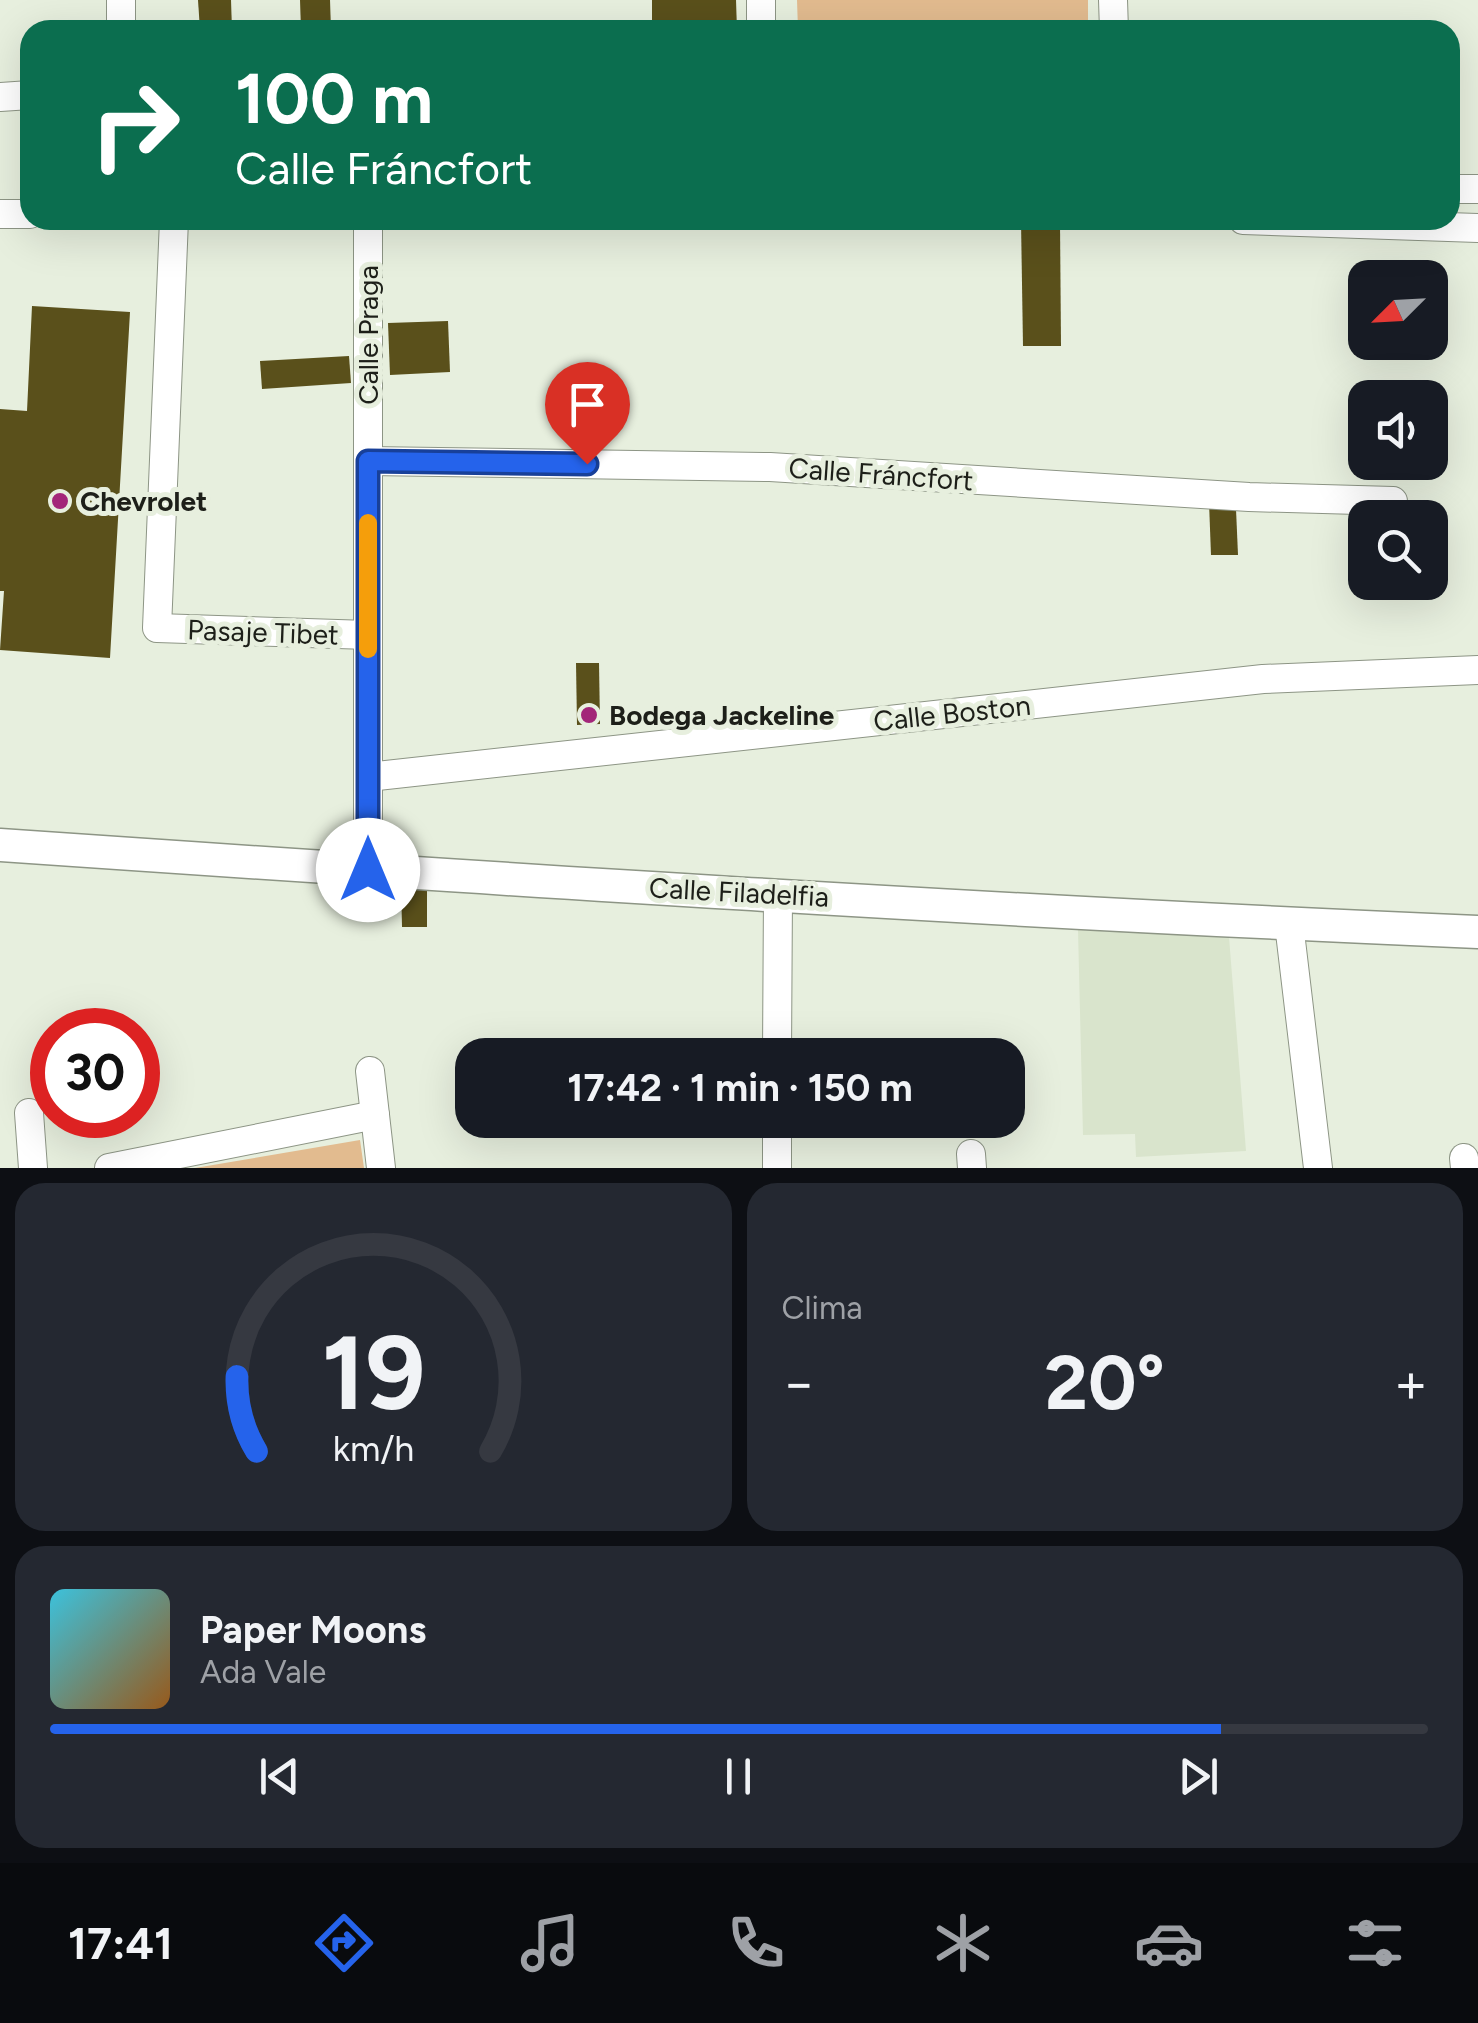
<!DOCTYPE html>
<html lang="es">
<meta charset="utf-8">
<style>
:root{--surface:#171b24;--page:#242831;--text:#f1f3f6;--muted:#9ea1a6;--line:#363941;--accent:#2563eb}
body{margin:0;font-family:Figtree,sans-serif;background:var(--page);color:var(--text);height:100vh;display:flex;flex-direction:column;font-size:38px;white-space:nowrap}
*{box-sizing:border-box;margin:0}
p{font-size:32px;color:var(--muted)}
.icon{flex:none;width:55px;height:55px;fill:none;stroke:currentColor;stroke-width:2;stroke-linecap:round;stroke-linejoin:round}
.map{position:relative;height:1168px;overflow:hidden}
.sheet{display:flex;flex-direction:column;gap:15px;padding:15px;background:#0d0f14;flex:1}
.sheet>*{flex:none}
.hud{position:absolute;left:20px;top:20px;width:1440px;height:210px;border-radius:30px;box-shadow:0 10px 40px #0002;background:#0b6e4f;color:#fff;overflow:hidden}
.needle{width:65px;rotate:246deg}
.buttons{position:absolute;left:1348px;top:260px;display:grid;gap:20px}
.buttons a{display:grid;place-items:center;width:100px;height:100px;border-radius:20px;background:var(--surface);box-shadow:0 10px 40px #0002;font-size:50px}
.speed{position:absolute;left:30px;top:1008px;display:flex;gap:20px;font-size:50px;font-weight:700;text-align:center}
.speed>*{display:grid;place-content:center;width:130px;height:130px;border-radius:50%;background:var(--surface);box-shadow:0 10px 40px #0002;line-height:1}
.speed .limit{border:15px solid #d22;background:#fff;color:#111}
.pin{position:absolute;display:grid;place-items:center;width:85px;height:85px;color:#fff;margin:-102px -42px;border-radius:50% 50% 50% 0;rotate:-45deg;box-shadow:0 0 10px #0007}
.pin .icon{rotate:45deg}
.me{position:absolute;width:110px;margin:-55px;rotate:0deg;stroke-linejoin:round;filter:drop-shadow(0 0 8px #0008)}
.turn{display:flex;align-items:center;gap:35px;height:210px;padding:0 50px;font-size:45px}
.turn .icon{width:130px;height:130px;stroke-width:2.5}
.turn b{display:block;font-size:70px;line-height:85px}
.big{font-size:75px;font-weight:700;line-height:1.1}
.sheet .widget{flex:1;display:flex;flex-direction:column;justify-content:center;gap:15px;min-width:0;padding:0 35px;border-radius:30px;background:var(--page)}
.sheet .dial{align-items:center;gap:0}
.dial svg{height:260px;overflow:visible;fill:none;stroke:var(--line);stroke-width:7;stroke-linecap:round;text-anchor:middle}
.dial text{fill:var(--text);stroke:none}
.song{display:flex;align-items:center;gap:30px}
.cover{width:120px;height:120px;border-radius:15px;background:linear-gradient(135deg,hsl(190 70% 55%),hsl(30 70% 35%))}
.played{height:10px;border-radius:5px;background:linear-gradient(90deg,var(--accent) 85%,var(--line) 85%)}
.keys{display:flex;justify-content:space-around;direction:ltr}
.heat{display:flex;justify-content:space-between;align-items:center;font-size:55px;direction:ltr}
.sheet .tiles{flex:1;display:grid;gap:15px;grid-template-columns:1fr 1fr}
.widget:last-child{grid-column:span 2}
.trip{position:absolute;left:455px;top:1038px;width:570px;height:100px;border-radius:30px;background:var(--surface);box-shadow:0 10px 40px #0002;font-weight:700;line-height:100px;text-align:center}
.tab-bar{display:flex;height:160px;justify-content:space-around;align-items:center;background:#090b0e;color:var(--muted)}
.tab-bar .icon{width:70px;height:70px}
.tab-bar .current{color:var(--accent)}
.tab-bar b{font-size:45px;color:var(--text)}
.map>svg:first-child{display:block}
.built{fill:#d9e4cc}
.green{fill:#e2bb8f}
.building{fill:#5a501b}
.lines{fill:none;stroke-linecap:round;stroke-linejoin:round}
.minor-casing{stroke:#8d9585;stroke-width:30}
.tertiary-casing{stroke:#8d9585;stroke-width:35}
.minor{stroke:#fff;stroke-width:28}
.tertiary{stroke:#fff;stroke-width:32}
.route-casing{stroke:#184099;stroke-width:25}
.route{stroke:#2563eb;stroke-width:18}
.slow{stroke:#f59e0b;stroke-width:18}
.poi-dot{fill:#a32679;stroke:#e7efde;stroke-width:4}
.labels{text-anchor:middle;stroke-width:10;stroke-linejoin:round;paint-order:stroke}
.street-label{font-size:28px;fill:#1d1f19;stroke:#e7efde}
.poi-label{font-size:28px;font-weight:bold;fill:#1d1f19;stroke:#e7efde;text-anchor:start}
</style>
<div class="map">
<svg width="1478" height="1168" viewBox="0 0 1478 1168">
<rect width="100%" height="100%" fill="#e7efde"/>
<path class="built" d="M1078,930L1229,937L1246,1151L1136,1157L1135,1134L1083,1135Z"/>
<g class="green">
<path d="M797,0H1088V30H798Z"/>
<path d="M360,1140L364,1168H195Z"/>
</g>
<g class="building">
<path d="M198,0H231L232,30H200Z"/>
<path d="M300,0H330L331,30H301Z"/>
<path d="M652,0H736L737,30H652Z"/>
<path d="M1021,221H1060L1061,346H1023Z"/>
<path d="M32,306L130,312L110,658L0,650L4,591H0V409L27,411Z"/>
<path d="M448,321L450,372L390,375L388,323Z"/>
<path d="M349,356L351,383L262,389L260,361Z"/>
<path d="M1209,502L1236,509L1238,555H1211Z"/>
<path d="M576,663H599L600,724L577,725Z"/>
<path d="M401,882H427V927H402Z"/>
</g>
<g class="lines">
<g class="minor-casing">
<g id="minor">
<path d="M121,0V30"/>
<path d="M761,0V30"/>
<path d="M1113,0L1114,30"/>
<path d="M0,97L30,95"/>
<path d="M1450,189H1478"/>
<path d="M0,214H30"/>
<path d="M174,220L157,628L368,635"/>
<path d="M1243,220L1478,228"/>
<path d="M368,461L770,467L1249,497L1393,501"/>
<path d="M368,777L1263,679L1478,670"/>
<path d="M368,870V220"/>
<path d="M1289,924L1318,1168"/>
<path d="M777,1055L778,894"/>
<path d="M370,1071L381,1168"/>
<path d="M29,1113L33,1168"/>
<path d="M971,1154L972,1168"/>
<path d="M1464,1158L1465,1168"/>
<path d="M109,1168L375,1115"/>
<path d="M777,1168V1120"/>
</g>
</g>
<g class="tertiary-casing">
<path id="tertiary" d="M0,845C492,879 985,911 1478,932"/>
</g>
<use href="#minor" class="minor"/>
<use href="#tertiary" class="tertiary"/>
</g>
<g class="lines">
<g class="route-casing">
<path id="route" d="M368,870V461L587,464"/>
</g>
<use href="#route" class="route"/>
<path class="slow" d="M368,649V523"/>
</g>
<g class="poi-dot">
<circle cx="60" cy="501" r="10"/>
<circle cx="589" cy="715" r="10"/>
</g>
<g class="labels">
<g class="street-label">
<text transform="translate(368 335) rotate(-90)" y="10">Calle Praga</text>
<text transform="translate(881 474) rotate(4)" y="10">Calle Fráncfort</text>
<text transform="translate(263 632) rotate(2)" y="10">Pasaje Tibet</text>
<text transform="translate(952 713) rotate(-6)" y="10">Calle Boston</text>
<text transform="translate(739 892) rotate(3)" y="10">Calle Filadelfia</text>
</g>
<g class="poi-label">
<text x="80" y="511">Chevrolet</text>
<text x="609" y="725">Bodega Jackeline</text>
</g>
</g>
</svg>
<div class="buttons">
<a><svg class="needle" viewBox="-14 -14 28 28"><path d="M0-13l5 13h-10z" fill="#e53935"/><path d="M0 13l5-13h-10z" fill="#9ea1a6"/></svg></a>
<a><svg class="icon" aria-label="sound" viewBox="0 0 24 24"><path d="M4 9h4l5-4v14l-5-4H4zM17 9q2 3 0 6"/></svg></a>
<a><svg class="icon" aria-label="search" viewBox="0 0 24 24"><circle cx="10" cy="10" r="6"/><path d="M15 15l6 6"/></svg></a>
</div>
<div class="speed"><div class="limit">30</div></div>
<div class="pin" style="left:587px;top:464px;background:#d93025"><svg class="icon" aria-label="arrive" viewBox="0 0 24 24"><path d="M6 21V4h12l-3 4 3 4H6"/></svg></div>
<svg class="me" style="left:368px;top:870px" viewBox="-20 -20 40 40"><circle r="19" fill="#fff"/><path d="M0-13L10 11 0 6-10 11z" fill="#2563eb"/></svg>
<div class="trip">17:42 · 1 min · 150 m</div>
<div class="hud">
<div class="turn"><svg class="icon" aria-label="right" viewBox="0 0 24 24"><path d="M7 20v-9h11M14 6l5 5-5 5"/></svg><div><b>100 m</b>Calle Fráncfort</div></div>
</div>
</div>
<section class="sheet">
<div class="tiles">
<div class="widget dial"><svg viewBox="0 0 100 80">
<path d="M14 69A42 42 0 1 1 86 69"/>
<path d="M14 69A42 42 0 0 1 8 46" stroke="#2563eb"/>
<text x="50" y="56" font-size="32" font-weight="700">19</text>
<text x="50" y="72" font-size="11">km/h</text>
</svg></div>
<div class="widget"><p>Clima</p>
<div class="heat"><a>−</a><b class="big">20°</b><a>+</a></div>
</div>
<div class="widget">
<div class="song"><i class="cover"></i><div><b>Paper Moons</b><p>Ada Vale</p></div></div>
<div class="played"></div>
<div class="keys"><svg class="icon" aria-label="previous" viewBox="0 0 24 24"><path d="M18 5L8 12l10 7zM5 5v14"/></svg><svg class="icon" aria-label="pause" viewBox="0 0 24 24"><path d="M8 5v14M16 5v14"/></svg><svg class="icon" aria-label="next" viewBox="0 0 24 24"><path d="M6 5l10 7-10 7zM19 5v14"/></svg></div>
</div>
</div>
</section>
<nav class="tab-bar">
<b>17:41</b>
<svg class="icon current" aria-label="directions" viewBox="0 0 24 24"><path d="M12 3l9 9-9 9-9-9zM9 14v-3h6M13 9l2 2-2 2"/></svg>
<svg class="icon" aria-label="music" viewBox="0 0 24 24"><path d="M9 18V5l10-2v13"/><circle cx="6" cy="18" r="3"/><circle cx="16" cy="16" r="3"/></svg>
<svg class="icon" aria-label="phone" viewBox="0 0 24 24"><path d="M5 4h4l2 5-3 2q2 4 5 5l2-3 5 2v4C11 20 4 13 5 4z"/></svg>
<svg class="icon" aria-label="climate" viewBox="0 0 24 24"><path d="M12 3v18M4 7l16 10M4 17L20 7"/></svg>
<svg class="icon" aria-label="car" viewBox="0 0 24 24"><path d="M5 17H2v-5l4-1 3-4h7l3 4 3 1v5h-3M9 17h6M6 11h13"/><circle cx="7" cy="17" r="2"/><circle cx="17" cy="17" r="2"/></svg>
<svg class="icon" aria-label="filters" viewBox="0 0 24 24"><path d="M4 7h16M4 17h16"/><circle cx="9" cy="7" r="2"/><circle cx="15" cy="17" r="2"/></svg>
</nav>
